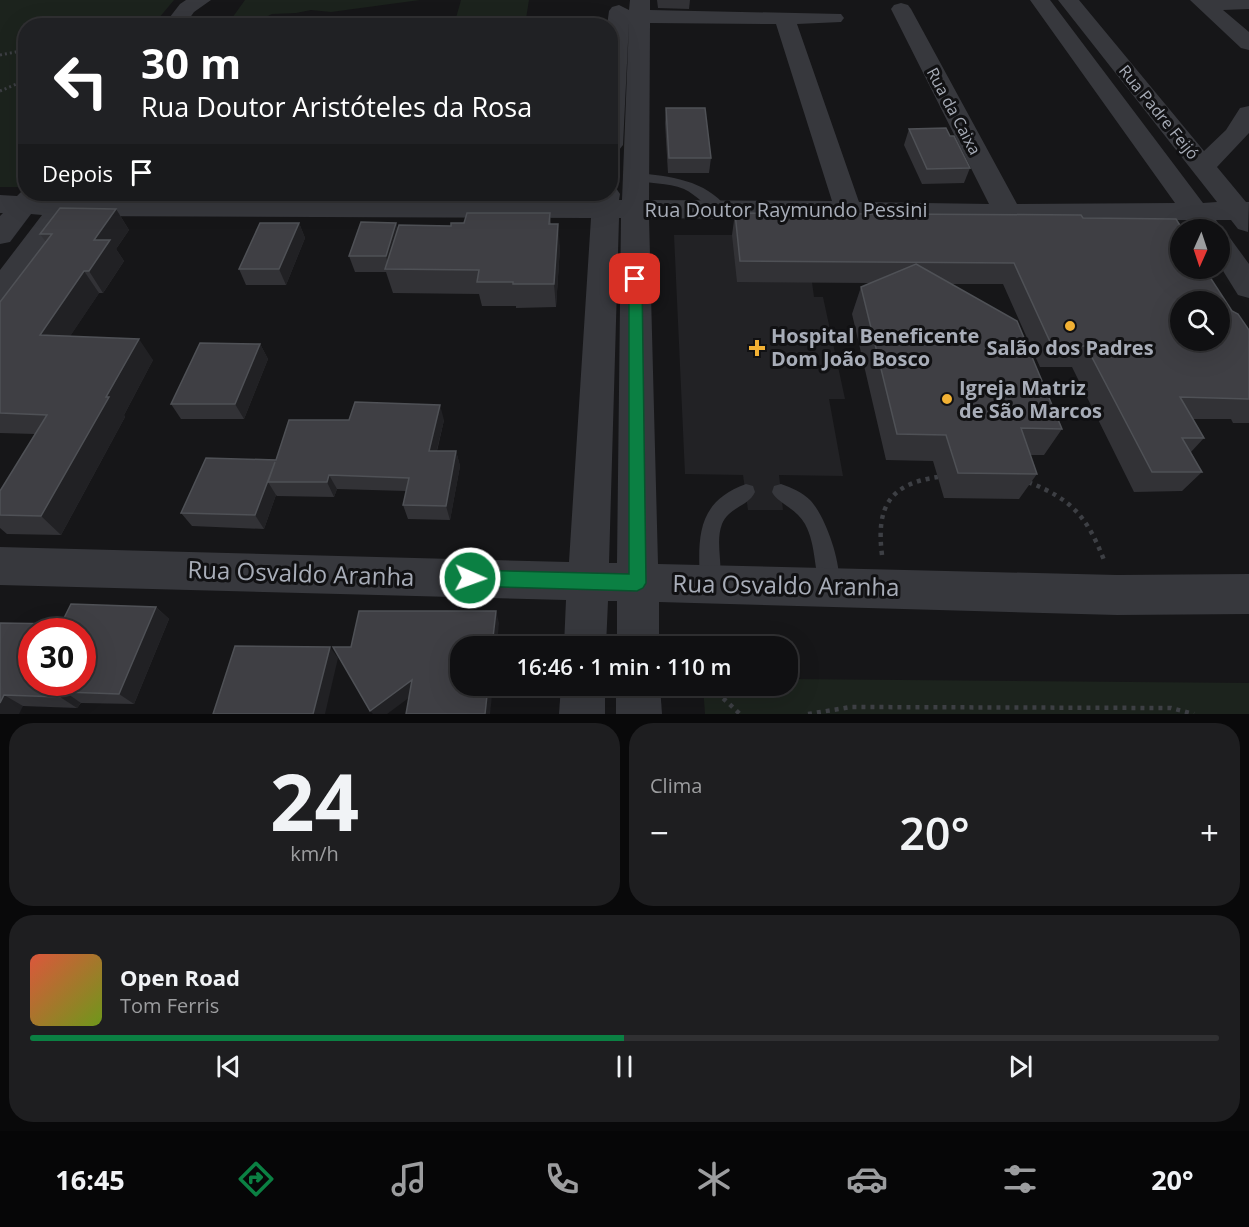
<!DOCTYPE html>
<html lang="pt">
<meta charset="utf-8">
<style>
:root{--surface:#101012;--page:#1e1e20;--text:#f1f3f6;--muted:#9c9d9f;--line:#303032;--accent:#0b8043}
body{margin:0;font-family:"Open Sans",sans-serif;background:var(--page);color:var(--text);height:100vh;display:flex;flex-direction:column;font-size:22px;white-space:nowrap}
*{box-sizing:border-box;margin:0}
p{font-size:20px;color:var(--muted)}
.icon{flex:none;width:33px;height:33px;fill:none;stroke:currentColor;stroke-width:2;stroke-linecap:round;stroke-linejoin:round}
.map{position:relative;height:714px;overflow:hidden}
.drawer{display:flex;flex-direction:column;gap:9px;padding:9px;background:#09090a;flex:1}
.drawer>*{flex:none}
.banner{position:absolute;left:18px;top:18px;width:600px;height:183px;border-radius:24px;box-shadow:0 6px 24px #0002,0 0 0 2px var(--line);background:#202124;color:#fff;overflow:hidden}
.needle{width:39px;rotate:183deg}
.tools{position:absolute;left:1170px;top:219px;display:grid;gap:12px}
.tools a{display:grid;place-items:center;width:60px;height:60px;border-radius:50%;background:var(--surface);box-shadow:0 6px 24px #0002,0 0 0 2px var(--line);font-size:30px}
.speed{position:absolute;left:18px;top:618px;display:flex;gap:12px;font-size:30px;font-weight:700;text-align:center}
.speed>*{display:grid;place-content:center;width:78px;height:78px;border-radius:50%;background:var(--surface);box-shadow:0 6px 24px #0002,0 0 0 2px var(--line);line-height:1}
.speed .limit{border:9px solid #d22;background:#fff;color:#111}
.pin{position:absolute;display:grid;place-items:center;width:51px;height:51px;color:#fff;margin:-26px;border-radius:12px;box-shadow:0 3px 9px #0006}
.me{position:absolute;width:66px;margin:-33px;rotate:92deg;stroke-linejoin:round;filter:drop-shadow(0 0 4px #0008)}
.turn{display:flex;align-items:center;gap:21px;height:126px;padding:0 24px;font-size:27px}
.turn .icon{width:78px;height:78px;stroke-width:2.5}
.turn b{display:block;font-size:42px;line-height:51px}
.then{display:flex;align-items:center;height:57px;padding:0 24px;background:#0003;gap:12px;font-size:22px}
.big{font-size:45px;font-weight:600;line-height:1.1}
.drawer .widget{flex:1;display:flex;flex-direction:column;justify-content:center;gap:9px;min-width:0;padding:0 21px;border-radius:24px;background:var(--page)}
.drawer .dial{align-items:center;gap:0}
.dial b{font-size:78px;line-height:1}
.song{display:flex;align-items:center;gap:18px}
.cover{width:72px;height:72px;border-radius:9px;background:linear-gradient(135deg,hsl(10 70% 55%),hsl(80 70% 35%))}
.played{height:6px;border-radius:3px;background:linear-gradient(90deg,var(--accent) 50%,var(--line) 50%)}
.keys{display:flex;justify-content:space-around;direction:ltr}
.heat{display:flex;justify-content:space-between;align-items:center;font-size:33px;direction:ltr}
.drawer .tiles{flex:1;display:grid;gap:9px;grid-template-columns:1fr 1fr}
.widget:last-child{grid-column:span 2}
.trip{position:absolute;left:450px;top:636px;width:348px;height:60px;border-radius:24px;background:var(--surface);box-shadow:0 6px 24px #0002,0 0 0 2px var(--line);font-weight:600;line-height:60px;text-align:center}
.menu{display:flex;height:96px;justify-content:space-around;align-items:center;background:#060607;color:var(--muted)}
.menu .icon{width:42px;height:42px}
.menu .active{color:var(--accent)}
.menu b{font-size:27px;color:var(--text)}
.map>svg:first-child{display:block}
.built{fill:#222225}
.green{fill:#1c231d}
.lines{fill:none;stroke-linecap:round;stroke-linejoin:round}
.path-far1{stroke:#3d3f44;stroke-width:3;stroke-dasharray:2 3;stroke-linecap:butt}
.path{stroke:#3d3f44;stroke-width:4.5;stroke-dasharray:4 5;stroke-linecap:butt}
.service{fill:#37383d;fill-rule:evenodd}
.minor{fill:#37383d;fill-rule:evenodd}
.wall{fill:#323236}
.shaded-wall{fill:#212124}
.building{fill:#3f3f44;stroke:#4f5156;stroke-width:1.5;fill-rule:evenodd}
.route{fill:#0b8043;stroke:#07532c;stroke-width:1.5}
.poi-dot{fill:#f2b134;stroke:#111113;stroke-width:2}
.labels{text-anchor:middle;stroke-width:6;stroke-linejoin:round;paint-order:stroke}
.far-street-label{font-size:16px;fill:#a8adb8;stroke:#111113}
.street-label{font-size:20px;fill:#a8adb8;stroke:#111113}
.poi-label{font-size:20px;font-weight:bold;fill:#a8adb8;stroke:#111113;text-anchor:start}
.near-street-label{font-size:24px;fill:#a8adb8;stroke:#111113}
</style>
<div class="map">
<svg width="1249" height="714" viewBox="0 0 1249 714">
<rect width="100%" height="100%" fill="#161618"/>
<path class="built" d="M674,235H732L812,282L814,297H823L845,399H829L843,476L779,475L783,510H748L743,475L685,474Z"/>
<g class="green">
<path d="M0,0H174L153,25L26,26L24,187H0Z"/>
<path d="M245,0H420L331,12L311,10L296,13L272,14L257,21L258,25H227Z"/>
<path d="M461,0H529L525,25H454Z"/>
<path d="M788,679L1249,683V714H705L703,686H788Z"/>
</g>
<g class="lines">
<g class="path-far1">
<path d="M0,55L26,50"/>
<path d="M0,91L26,80"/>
</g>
<g class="path">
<path d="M1028,482C1072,499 1087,517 1104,560"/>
<path d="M882,555C876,507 889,484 938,477"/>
<path d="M710,686L740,714"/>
<path d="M808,714L851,707L1171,708L1194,714"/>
</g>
<g class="service">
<path d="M637,173C669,176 706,180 727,208L720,212C707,209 697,195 684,189C667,182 649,184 632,180L630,177L632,174Z"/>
<path d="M457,194H470L465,210H455L453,207Z"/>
<path d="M746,484L753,486L755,492C749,506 729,507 722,524C714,545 726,570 717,590L710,593L703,590L700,583C698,538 696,502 746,484Z"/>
<path d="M781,484C792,488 802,492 810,500C826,516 846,573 837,594L830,597L823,594C813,572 817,546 805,524C796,508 776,502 772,492L774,486Z"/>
</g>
<g class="minor">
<path d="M186,0H211L194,12L184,26H163L180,4Z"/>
<path d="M630,0H650V10L841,14L844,18L841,22L797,24L859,202L989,204L891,9L894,5L901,3L908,5L911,9L1017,204L1175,203L1030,0H1050L1203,203L1217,202L1058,0H1079L1204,151L1226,130L1240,108L1249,106V133L1217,167L1246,202H1249L1248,232L1238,229L1231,220H1216L1220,226L1218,230H1194L1187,220L1008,222L649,218L658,564L1117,575L1249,574V614L1117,615L659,602V646H617V601H608L606,646H564L566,600L0,585V547L569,562L591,218L70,216L11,300L0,303V270L42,215L31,214L10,242L0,244V216L3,213H0V195L17,196L26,187V194H46L44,197L55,198L58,194H78L81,198L592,200L593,194H610V187L616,188L620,194L619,200H622L629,22L623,145L619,150L610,153V26H607L609,11L612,7L619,5L629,10ZM650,23L776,24L832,201L649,200ZM619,218H621L617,563H609Z"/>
<path d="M1190,0H1249V9L1223,10L1249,32V50L1241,48Z"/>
<path d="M1220,235L1230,238L1249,264V298L1238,295L1220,266Z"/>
<path d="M561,686H605V714H559Z"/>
<path d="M616,686H660L662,714H616Z"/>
</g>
</g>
<g class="wall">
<path d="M657,0H690L689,9L658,8Z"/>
<path d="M666,108L711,158L709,173H668L665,123Z"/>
<path d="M909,129L950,136L970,168L964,183L922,184L904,145Z"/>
<path d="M116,209L129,230L116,249L124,261L103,293H99L70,336L153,360L124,415L125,417L61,535L7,534L0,528V491L35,434L0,433V302L46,242L40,234Z"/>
<path d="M550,213L551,224L560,247L556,307L516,308V306H482L479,294L393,293L386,272H355L349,256L396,223L398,229L451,226L464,223Z"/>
<path d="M735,213L1083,218L1180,268L1232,311L1249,330V423H1233L1231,419H1193L1204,438L1191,452L1202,472L1182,491L1134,492L1072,367H1040L1003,284H952L1062,429L1044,455H1030L1037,474L1019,499L944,498L933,461L886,460L852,314L861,287L870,283L737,282L732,235Z"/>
<path d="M299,223L305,238L286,285H246L239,269Z"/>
<path d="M260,344L268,359L244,419H181L171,404Z"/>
<path d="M444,420L437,451H456L460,466L450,520L408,519L403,505L406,491L337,489L334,497L277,496L276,495L264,529L192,526L181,513L276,460Z"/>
<path d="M156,607L169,619L134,704L81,703L77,708L23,706L0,714V623L61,624Z"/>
</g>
<g class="shaded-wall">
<path d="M116,209L129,230L116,249L124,261L103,293L89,271L94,240Z"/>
<path d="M299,223L305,238L286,285L279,269Z"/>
<path d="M396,223L400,238L389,269L386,256Z"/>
<path d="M558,224L560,247L556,307L554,284Z"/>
<path d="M84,271L99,293L57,356L40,335Z"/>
<path d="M139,339L153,360L124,415L125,417L61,535L41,516Z"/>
<path d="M260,344L268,359L244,419L235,404Z"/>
<path d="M440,405L444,420L433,466L429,451Z"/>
<path d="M456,451L460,466L450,520L446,506Z"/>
<path d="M275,462L268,482L276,495L264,529L255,515Z"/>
<path d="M329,475L337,489L334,497L327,482Z"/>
<path d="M156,607L169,619L134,704L119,694Z"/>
<path d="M496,611L499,623L497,646H492Z"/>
<path d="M330,647L338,658L325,714H313Z"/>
<path d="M412,680L418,691L387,714H373L370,711Z"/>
<path d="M488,686H493L490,714H485Z"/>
<path d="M65,692L81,703L77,708L60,697Z"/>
<path d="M4,695L23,706L19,714H0V703Z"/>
</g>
<g class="building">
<path d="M666,108H705L711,158H669Z"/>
<path d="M946,128L950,136H954L970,168L927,169L909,129Z"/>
<path d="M60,208L116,209L94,240H110L89,271H84L40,335L139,339L106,397H109L41,516L0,515V491L47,415L0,413V302L52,234H40Z"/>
<path d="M467,213H550L549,224H558L554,284H513V282H477L479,270L385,269L399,225L451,226V223H464Z"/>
<path d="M735,213L1081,215L1083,218L1176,219L1183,230H1180V268H1204L1232,311L1238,314L1249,330V399L1180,397L1204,438H1182L1202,472H1152L1086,346H1052L1014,263L740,261ZM1180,302H1220V340H1180Z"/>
<path d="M361,222L396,223L386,256H349Z"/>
<path d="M260,223H299L279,269H239Z"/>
<path d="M916,264L1017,321L1062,429L1021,428L1037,474L958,473L946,435L897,434L861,287Z"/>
<path d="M200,343L260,344L235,404H171Z"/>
<path d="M355,402L440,405L429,451H456L446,506L403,505L409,478L329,475L327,482H268L275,462L255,515L181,513L206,458L276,460L289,420H349Z"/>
<path d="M71,604L156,607L119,694L65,692L60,697L4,695L0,703V623L61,624ZM32,632H82V682H32Z"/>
<path d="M359,611H496L492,646H460V686H488L485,714H406L412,680L370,711L333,647H351Z"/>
<path d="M235,646L330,647L313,714H213Z"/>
</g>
<path class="route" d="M635,275L642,279L646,583L643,588L637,591L470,586L464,584L461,578L464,573L470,570L629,574V279Z"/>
<g class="poi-dot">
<circle cx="1070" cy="326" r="6"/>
<path d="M754 339h6v6h6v6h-6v6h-6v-6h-6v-6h6z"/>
<circle cx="947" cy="399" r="6"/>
</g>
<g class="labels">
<g class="far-street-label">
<text transform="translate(954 111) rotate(62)" y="6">Rua da Caixa</text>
<text transform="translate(1159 112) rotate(51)" y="6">Rua Padre Feijó</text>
</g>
<g class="street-label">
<text x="786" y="217">Rua Doutor Raymundo Pessini</text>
</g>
<g class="poi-label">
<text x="771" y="343">Hospital Beneficente<tspan x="771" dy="23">Dom João Bosco</tspan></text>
<text x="1070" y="355" text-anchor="middle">Salão dos Padres</text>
<text x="959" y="395">Igreja Matriz<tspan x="959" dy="23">de São Marcos</tspan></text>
</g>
<g class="near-street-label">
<text transform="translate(301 574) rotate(2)" y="8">Rua Osvaldo Aranha</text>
<text transform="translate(786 586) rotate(1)" y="8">Rua Osvaldo Aranha</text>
</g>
</g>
</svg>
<div class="tools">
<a><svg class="needle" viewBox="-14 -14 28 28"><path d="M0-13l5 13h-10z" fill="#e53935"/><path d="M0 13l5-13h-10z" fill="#9c9d9f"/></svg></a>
<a><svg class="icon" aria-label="search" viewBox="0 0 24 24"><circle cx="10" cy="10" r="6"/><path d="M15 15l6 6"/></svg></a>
</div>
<div class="speed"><div class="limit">30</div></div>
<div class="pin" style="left:635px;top:279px;background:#d93025"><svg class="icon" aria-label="arrive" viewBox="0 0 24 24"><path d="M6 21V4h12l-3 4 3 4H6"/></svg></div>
<svg class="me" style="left:470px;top:578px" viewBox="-20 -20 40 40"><circle r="17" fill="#0b8043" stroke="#fff" stroke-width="3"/><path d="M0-11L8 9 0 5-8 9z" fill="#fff"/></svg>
<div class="trip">16:46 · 1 min · 110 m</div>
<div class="banner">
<div class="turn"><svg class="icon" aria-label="left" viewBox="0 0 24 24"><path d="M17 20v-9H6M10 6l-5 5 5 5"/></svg><div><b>30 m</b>Rua Doutor Aristóteles da Rosa</div></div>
<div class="then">Depois<svg class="icon" aria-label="arrive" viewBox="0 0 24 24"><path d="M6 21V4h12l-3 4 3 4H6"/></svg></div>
</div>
</div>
<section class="drawer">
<div class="tiles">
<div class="widget dial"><b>24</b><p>km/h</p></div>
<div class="widget"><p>Clima</p>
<div class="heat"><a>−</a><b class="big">20°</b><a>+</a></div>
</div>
<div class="widget">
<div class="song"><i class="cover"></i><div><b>Open Road</b><p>Tom Ferris</p></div></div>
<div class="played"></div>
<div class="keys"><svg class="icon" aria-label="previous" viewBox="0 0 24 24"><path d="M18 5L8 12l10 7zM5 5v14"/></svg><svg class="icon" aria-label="pause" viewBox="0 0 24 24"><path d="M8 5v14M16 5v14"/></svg><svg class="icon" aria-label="next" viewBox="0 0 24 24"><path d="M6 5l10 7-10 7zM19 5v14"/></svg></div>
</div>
</div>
</section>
<nav class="menu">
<b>16:45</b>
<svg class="icon active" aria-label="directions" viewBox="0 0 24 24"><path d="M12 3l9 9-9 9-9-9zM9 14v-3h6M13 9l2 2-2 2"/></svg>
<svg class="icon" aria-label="music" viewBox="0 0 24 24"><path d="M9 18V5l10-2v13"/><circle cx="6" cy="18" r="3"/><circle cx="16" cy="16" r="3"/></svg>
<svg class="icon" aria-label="phone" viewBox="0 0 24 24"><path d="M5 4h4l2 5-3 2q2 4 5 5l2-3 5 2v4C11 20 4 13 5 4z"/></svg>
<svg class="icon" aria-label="climate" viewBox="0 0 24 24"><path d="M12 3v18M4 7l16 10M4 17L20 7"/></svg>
<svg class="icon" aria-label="car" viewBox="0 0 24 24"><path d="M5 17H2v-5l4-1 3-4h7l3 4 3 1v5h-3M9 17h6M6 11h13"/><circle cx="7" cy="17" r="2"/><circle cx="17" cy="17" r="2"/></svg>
<svg class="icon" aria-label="filters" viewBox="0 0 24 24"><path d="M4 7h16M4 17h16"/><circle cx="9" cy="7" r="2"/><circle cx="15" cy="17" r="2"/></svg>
<b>20°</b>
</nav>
